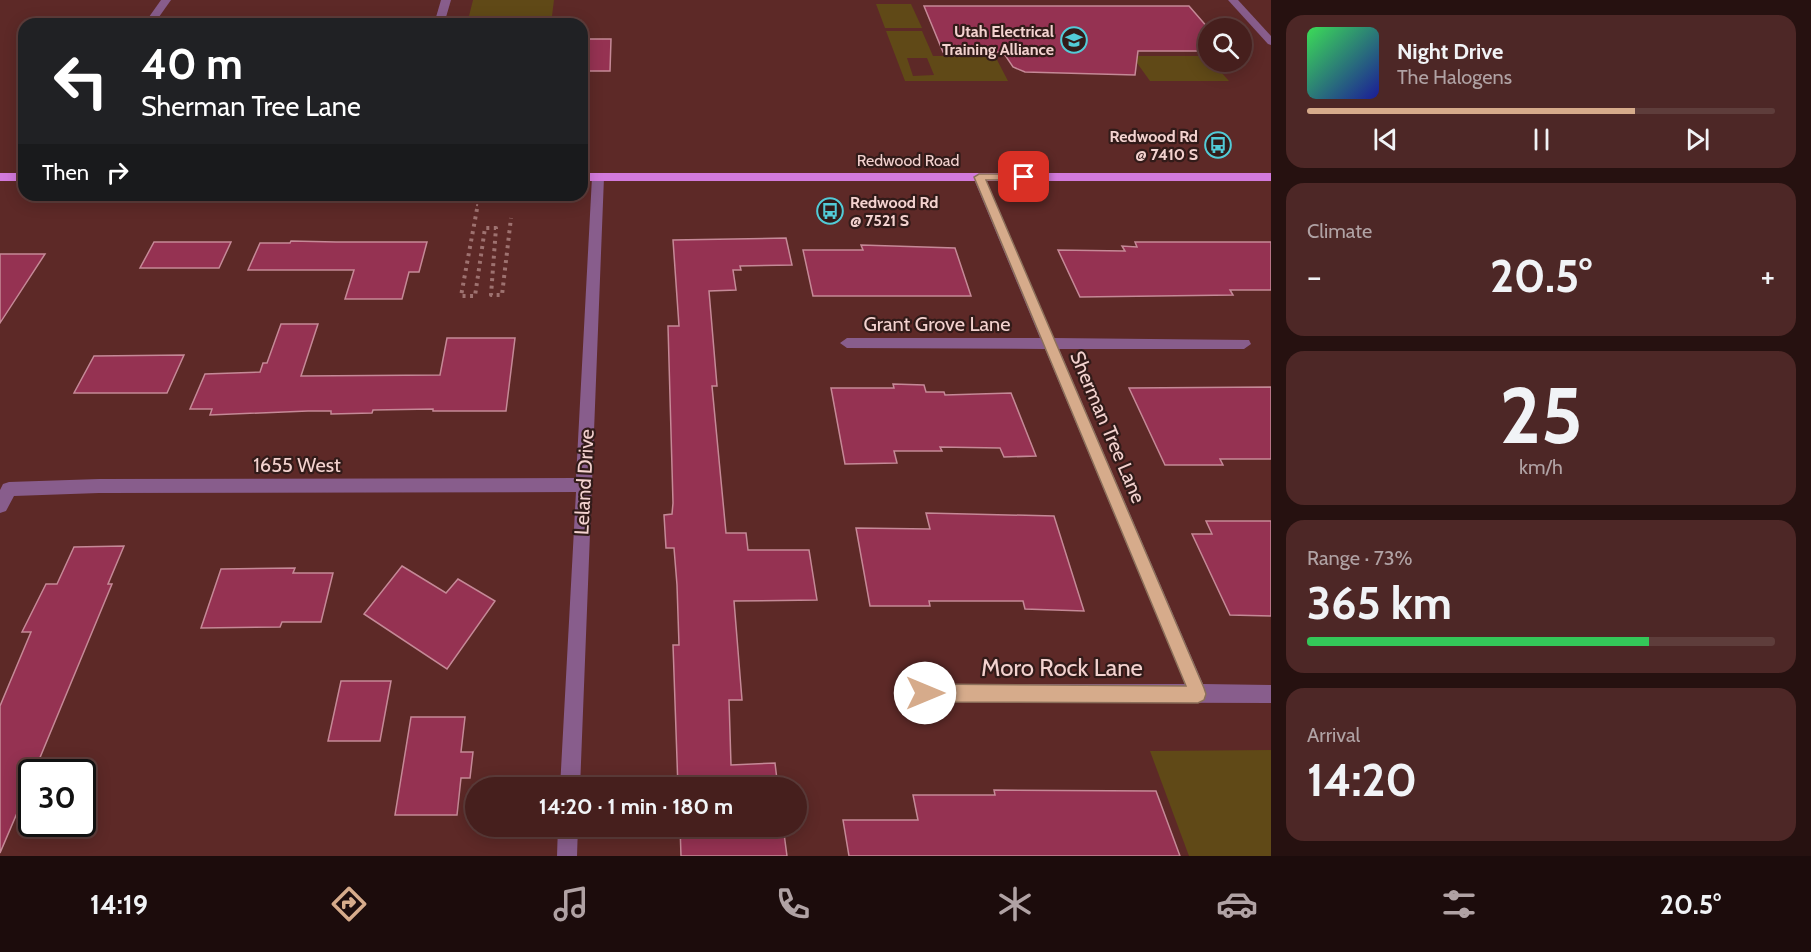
<!DOCTYPE html>
<meta charset="utf-8">
<style>
:root{--surface:#461f1d;--page:#4d2726;--text:#f1f3f6;--muted:#b0a2a4;--line:#5e3d3b;--accent:#d6ab8b}
body{margin:0;font-family:Cabin,sans-serif;background:var(--page);color:var(--text);height:100vh;display:flex;flex-direction:column;font-size:22px;white-space:nowrap}
*{box-sizing:border-box;margin:0}
p{font-size:20px;color:var(--muted)}
.icon{flex:none;width:33px;height:33px;fill:none;stroke:currentColor;stroke-width:2;stroke-linecap:round;stroke-linejoin:round}
.map{position:relative;flex:1;overflow:hidden}
.sheet{display:flex;flex-direction:column;gap:15px;padding:15px;background:#261110;width:540px}
.sheet>*{flex:none}
.banner{position:absolute;left:18px;top:18px;width:570px;height:183px;border-radius:18px;box-shadow:0 3px 15px #0003,0 0 0 2px var(--line);background:#202124;color:#fff;overflow:hidden}
.tools{position:absolute;left:1198px;top:18px;display:grid;gap:12px}
.tools a{display:grid;place-items:center;width:54px;height:54px;border-radius:50%;background:var(--surface);box-shadow:0 3px 15px #0003,0 0 0 2px var(--line);font-size:30px}
.speed{position:absolute;left:18px;top:759px;display:flex;gap:12px;font-size:30px;font-weight:700;text-align:center}
.speed>*{display:grid;place-content:center;width:78px;height:78px;border-radius:50%;background:var(--surface);box-shadow:0 3px 15px #0003,0 0 0 2px var(--line);line-height:1}
.speed .limit{border:3px solid #111;border-radius:9px;background:#fff;color:#111}
.pin{position:absolute;display:grid;place-items:center;width:51px;height:51px;color:#fff;margin:-26px;border-radius:12px;box-shadow:0 3px 9px #0006}
.me{position:absolute;width:66px;margin:-33px;rotate:90deg;stroke-linejoin:round;filter:drop-shadow(0 0 4px #0008)}
.turn{display:flex;align-items:center;gap:21px;height:126px;padding:0 24px;font-size:27px}
.turn .icon{width:78px;height:78px;stroke-width:2.5}
.turn b{display:block;font-size:42px;line-height:51px}
.then{display:flex;align-items:center;height:57px;padding:0 24px;background:#0003;gap:12px;font-size:22px}
.big{font-size:45px;font-weight:700;line-height:1.1}
.sheet .widget{flex:1;display:flex;flex-direction:column;justify-content:center;gap:9px;min-width:0;padding:0 21px;border-radius:18px;background:var(--page)}
.sheet .dial{align-items:center;gap:0}
.dial b{font-size:78px;line-height:1}
.song{display:flex;align-items:center;gap:18px}
.cover{width:72px;height:72px;border-radius:9px;background:linear-gradient(135deg,hsl(130 70% 55%),hsl(240 70% 35%))}
.played{height:6px;border-radius:3px;background:linear-gradient(90deg,var(--accent) 70%,var(--line) 70%)}
.keys{display:flex;justify-content:space-around;direction:ltr}
.heat{display:flex;justify-content:space-between;align-items:center;font-size:33px;direction:ltr}
.charge{height:9px;border-radius:4px;background:linear-gradient(90deg,#34c759 73%,var(--line) 0)}
.trip{position:absolute;left:465px;top:777px;width:342px;height:60px;border-radius:30px;background:var(--surface);box-shadow:0 3px 15px #0003,0 0 0 2px var(--line);font-weight:700;line-height:60px;text-align:center}
.menu{display:flex;height:96px;justify-content:space-around;align-items:center;background:#1c0c0c;color:var(--muted)}
.menu .icon{width:42px;height:42px}
.menu .selected{color:var(--accent)}
.menu b{font-size:27px;color:var(--text)}
main{display:flex;flex:1;min-height:0}
.map>svg:first-child{display:block}
.green{fill:#604917;fill-rule:evenodd}
.building{fill:#953252;stroke:#c58997;stroke-width:1.5}
.lines{fill:none;stroke-linecap:round;stroke-linejoin:round}
.path-far1{stroke:#9e7270;stroke-width:2;stroke-dasharray:2 3;stroke-linecap:butt}
.path{stroke:#9e7270;stroke-width:4;stroke-dasharray:3 4.5;stroke-linecap:butt}
.minor{fill:#885d8c;fill-rule:evenodd}
.major{fill:#d37adc;fill-rule:evenodd}
.route{fill:#d6ab8b;stroke:#8b6f5a;stroke-width:1.5}
.labels{text-anchor:middle;stroke-width:4.5;stroke-linejoin:round;paint-order:stroke}
.far-poi-label{font-size:16px;font-weight:bold;fill:#f3d2cf;stroke:#321b19;text-anchor:end}
.far-street-label{font-size:16px;fill:#f3d2cf;stroke:#321b19}
.street-label{font-size:20px;fill:#f3d2cf;stroke:#321b19}
.near-street-label{font-size:24px;fill:#f3d2cf;stroke:#321b19}
</style>
<main>
<div class="map">
<svg width="1271" height="856" viewBox="0 0 1271 856">
<rect width="100%" height="100%" fill="#5d2927"/>
<g class="green">
<path d="M473,0H554L551,24H467Z"/>
<path d="M876,4H911L922,28H885Z"/>
<path d="M886,31H922L933,56H995L1008,81H905ZM907,58H927L934,75L913,76Z"/>
<path d="M1132,56H1208L1209,62H1212L1229,81H1150Z"/>
<path d="M1271,750V856H1189L1150,751Z"/>
</g>
<g class="building">
<path d="M924,6H1189L1209,29V51H1138L1135,75L1025,72L1013,67L1003,52H943Z"/>
<path d="M582,39H611L610,71H582Z"/>
<path d="M786,238L792,265L740,266L741,270H733L736,290L709,291L717,386H712L726,533H746L748,550H809L817,600L734,601L742,700H729L731,765L775,763L778,788H678L673,645H679L677,585L674,548H666L664,515L672,514L673,503L668,326H679L673,240Z"/>
<path d="M291,241L336,242H427L419,272H409L402,299H345L354,270H248L260,243H290Z"/>
<path d="M154,242H231L219,268H140Z"/>
<path d="M1135,242H1271V290H1230L1233,295L1080,297L1058,250L1125,251L1122,246L1137,247Z"/>
<path d="M861,245L955,248L971,296H813L803,250H863Z"/>
<path d="M0,254H45L0,323Z"/>
<path d="M281,324H318L301,376L440,375L447,338H515L506,411H433V409L373,410L372,413L331,414V411H308L210,415L212,409H190L205,374L260,372L263,363H267Z"/>
<path d="M184,355L167,393H74L94,356Z"/>
<path d="M893,384L924,385L926,392H944L945,395L1011,393L1036,456L1004,457L1000,448L940,447L942,451H894L897,463L845,464L831,388H894Z"/>
<path d="M1271,387V459H1220L1223,465H1165L1129,388Z"/>
<path d="M926,513L1054,516L1084,611L1025,609L1023,601H929L930,606H870L856,528L930,529Z"/>
<path d="M1206,521H1271V616L1230,615L1192,534H1212Z"/>
<path d="M124,546L108,584H112L34,772H32V778L0,853V706L31,632H22L46,584H57L74,547Z"/>
<path d="M402,566L446,593L458,579L495,601L447,669L364,614Z"/>
<path d="M295,568L293,573H333L321,622H282L280,627L201,628L221,569Z"/>
<path d="M341,681H391L380,741H328Z"/>
<path d="M411,717H465L461,752H473L470,778H461L457,815H395Z"/>
<path d="M994,790L1156,791L1180,856H849L843,820H918L913,795H995Z"/>
<path d="M680,826H783L787,856H681Z"/>
</g>
<g class="lines">
<path class="path-far1" d="M476,211L479,195"/>
<path class="path" d="M477,209L461,296H475L485,228H496L491,295H502L511,218"/>
<g class="minor">
<path d="M161,0H171L154,24H144Z"/>
<path d="M441,0H451L444,24H434Z"/>
<path d="M1228,0H1238L1271,36V45L1268,44Z"/>
<path d="M598,173L604,177L580,788H560L576,492L99,493L14,496L6,511L0,513V490L3,484L9,482L99,479L576,478L592,177Z"/>
<path d="M979,173L985,177L1054,338L1249,340L1251,344L1244,349H1059L1203,684L1271,685V703L925,702L918,700L916,693L918,686L925,684H1185L1045,349L847,348L840,343L847,338H1040L973,177Z"/>
<path d="M558,826H578L577,856H557Z"/>
</g>
<g class="major">
<rect x="0" y="173" width="24" height="8"/>
<rect x="582" y="173" width="689" height="8"/>
</g>
</g>
<path class="route" d="M979,174H1024L1029,177L1024,180H986L1204,688L1206,694L1204,700L1198,703L925,702L919,699L917,693L919,687L925,684L1186,686L974,177Z"/>
<defs>
<g id="school-ring" transform="scale(1.35)"><circle r="9.5" fill="#321b19" stroke="#52cbd7" stroke-width="1.5"/><path d="M0-5L7-2L0 1L-7-2ZM-4 1L0 2.5L4 1V4Q0 6-4 4Z" fill="#52cbd7"/></g>
<g id="bus-ring" transform="scale(1.35)"><circle r="9.5" fill="#321b19" stroke="#52cbd7" stroke-width="1.5"/><path d="M-5-6H5V4H4V6H2V4H-2V6H-4V4H-5ZM-3.5-4V0h7V-4ZM-3.5 1.2v1.5H-2V1.2ZM2 1.2v1.5H3.5V1.2Z" fill="#52cbd7"/></g>
</defs>
<g fill-rule="evenodd">
<use href="#school-ring" x="1074" y="40"/>
<use href="#bus-ring" x="1218" y="145"/>
<use href="#bus-ring" x="830" y="211"/>
</g>
<g class="labels">
<g class="far-poi-label">
<text x="1054" y="37">Utah Electrical<tspan x="1054" dy="18">Training Alliance</tspan></text>
<text x="1198" y="142">Redwood Rd<tspan x="1198" dy="18">@ 7410 S</tspan></text>
<text x="850" y="208" text-anchor="start">Redwood Rd<tspan x="850" dy="18">@ 7521 S</tspan></text>
</g>
<g class="far-street-label">
<text x="908" y="166">Redwood Road</text>
</g>
<g class="street-label">
<text x="937" y="331">Grant Grove Lane</text>
<text transform="translate(1108 427) rotate(67)" y="7">Sherman Tree Lane</text>
<text x="297" y="472">1655 West</text>
<text transform="translate(584 482) rotate(-87)" y="7">Leland Drive</text>
</g>
<g class="near-street-label">
<text x="1062" y="676">Moro Rock Lane</text>
</g>
</g>
</svg>
<div class="tools">
<a><svg class="icon" aria-label="search" viewBox="0 0 24 24"><circle cx="10" cy="10" r="6"/><path d="M15 15l6 6"/></svg></a>
</div>
<div class="speed"><div class="limit">30</div></div>
<div class="pin" style="left:1024px;top:177px;background:#d93025"><svg class="icon" aria-label="arrive" viewBox="0 0 24 24"><path d="M6 21V4h12l-3 4 3 4H6"/></svg></div>
<svg class="me" style="left:925px;top:693px" viewBox="-20 -20 40 40"><circle r="19" fill="#fff"/><path d="M0-13L10 11 0 6-10 11z" fill="#d6ab8b"/></svg>
<div class="trip">14:20 · 1 min · 180 m</div>
<div class="banner">
<div class="turn"><svg class="icon" aria-label="left" viewBox="0 0 24 24"><path d="M17 20v-9H6M10 6l-5 5 5 5"/></svg><div><b>40 m</b>Sherman Tree Lane</div></div>
<div class="then">Then<svg class="icon" aria-label="right" viewBox="0 0 24 24"><path d="M7 20v-9h11M14 6l5 5-5 5"/></svg></div>
</div>
</div>
<section class="sheet">
<div class="widget">
<div class="song"><i class="cover"></i><div><b>Night Drive</b><p>The Halogens</p></div></div>
<div class="played"></div>
<div class="keys"><svg class="icon" aria-label="previous" viewBox="0 0 24 24"><path d="M18 5L8 12l10 7zM5 5v14"/></svg><svg class="icon" aria-label="pause" viewBox="0 0 24 24"><path d="M8 5v14M16 5v14"/></svg><svg class="icon" aria-label="next" viewBox="0 0 24 24"><path d="M6 5l10 7-10 7zM19 5v14"/></svg></div>
</div>
<div class="widget"><p>Climate</p>
<div class="heat"><a>−</a><b class="big">20.5°</b><a>+</a></div>
</div>
<div class="widget dial"><b>25</b><p>km/h</p></div>
<div class="widget"><p>Range · 73%</p><b class="big">365 km</b><div class="charge"></div></div>
<div class="widget"><p>Arrival</p><b class="big">14:20</b></div>
</section>
</main>
<nav class="menu">
<b>14:19</b>
<svg class="icon selected" aria-label="directions" viewBox="0 0 24 24"><path d="M12 3l9 9-9 9-9-9zM9 14v-3h6M13 9l2 2-2 2"/></svg>
<svg class="icon" aria-label="music" viewBox="0 0 24 24"><path d="M9 18V5l10-2v13"/><circle cx="6" cy="18" r="3"/><circle cx="16" cy="16" r="3"/></svg>
<svg class="icon" aria-label="phone" viewBox="0 0 24 24"><path d="M5 4h4l2 5-3 2q2 4 5 5l2-3 5 2v4C11 20 4 13 5 4z"/></svg>
<svg class="icon" aria-label="climate" viewBox="0 0 24 24"><path d="M12 3v18M4 7l16 10M4 17L20 7"/></svg>
<svg class="icon" aria-label="car" viewBox="0 0 24 24"><path d="M5 17H2v-5l4-1 3-4h7l3 4 3 1v5h-3M9 17h6M6 11h13"/><circle cx="7" cy="17" r="2"/><circle cx="17" cy="17" r="2"/></svg>
<svg class="icon" aria-label="filters" viewBox="0 0 24 24"><path d="M4 7h16M4 17h16"/><circle cx="9" cy="7" r="2"/><circle cx="15" cy="17" r="2"/></svg>
<b>20.5°</b>
</nav>
